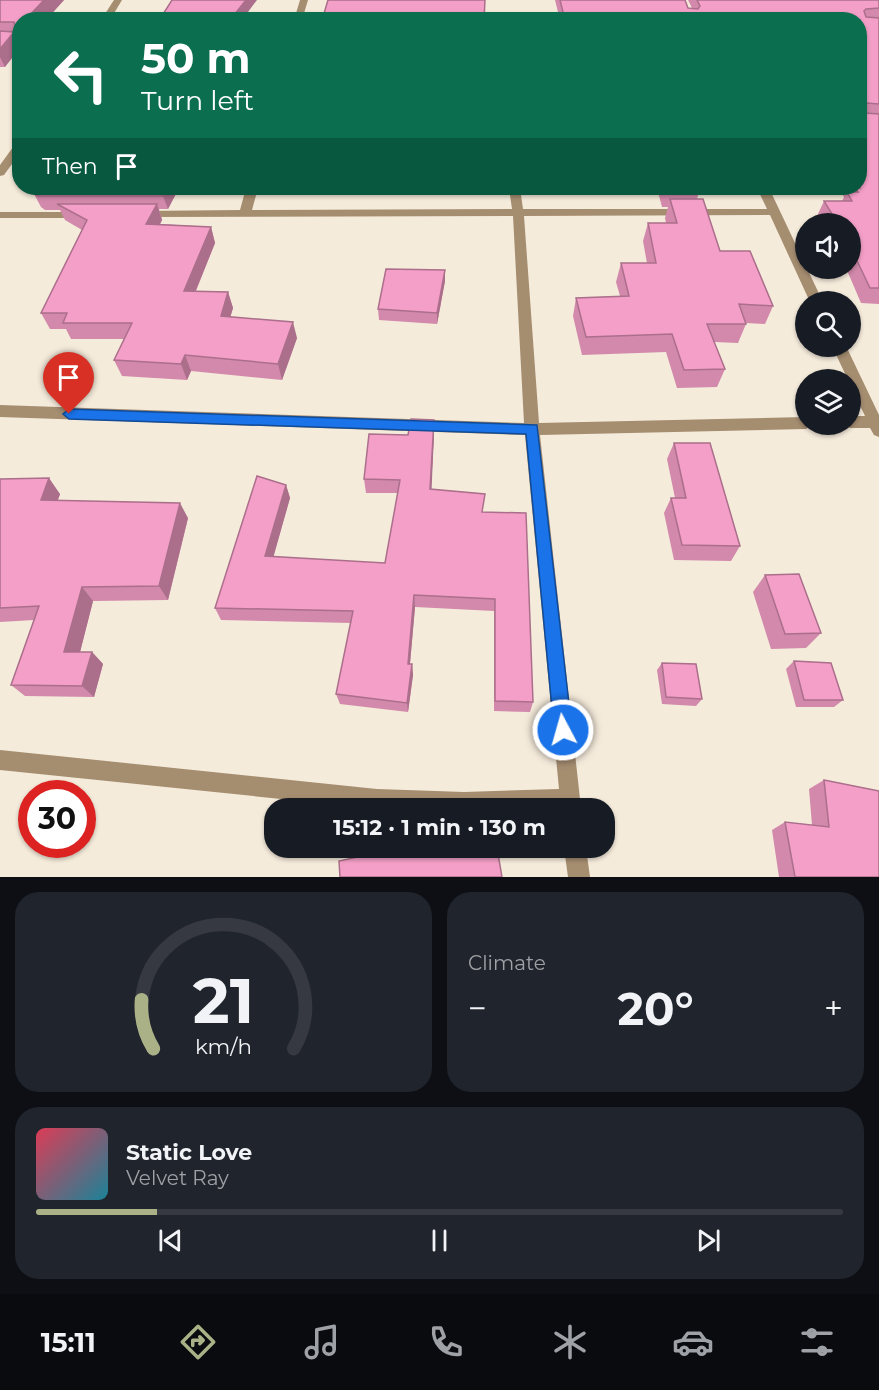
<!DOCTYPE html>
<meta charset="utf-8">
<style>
:root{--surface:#171b24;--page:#20242c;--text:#f1f3f6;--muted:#9ea1a6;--line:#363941;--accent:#abb187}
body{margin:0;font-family:Montserrat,sans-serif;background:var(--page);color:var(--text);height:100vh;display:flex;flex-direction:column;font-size:22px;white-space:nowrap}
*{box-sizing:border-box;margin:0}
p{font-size:20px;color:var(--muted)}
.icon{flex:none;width:33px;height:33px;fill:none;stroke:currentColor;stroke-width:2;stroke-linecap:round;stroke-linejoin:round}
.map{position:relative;height:877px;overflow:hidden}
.side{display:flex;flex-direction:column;gap:15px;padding:15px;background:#0d0f14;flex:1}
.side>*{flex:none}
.guide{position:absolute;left:12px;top:12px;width:855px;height:183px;border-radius:24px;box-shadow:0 2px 4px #0004;background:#0b6e4f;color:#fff;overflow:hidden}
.controls{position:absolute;left:795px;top:213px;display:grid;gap:12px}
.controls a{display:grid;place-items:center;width:66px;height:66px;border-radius:50%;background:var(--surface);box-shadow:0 2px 4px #0004;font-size:30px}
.speed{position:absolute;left:18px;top:780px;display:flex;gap:12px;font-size:30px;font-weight:700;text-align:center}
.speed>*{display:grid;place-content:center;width:78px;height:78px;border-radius:50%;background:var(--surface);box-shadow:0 2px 4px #0004;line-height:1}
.speed .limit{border:9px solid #d22;background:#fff;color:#111}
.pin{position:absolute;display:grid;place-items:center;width:51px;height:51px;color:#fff;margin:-62px -26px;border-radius:50% 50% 50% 0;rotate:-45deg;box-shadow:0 0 6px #0007}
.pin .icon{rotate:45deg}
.me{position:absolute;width:66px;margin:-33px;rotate:354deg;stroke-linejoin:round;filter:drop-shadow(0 0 4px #0008)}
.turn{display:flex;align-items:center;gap:21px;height:126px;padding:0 30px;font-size:27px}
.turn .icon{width:78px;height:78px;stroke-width:2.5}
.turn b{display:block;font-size:42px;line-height:51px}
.then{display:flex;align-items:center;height:57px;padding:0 30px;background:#0003;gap:12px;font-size:22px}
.big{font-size:45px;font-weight:700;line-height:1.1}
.side .widget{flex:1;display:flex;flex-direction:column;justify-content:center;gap:9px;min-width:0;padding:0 21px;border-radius:24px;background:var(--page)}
.side .dial{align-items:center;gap:0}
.dial svg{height:156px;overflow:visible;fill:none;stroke:var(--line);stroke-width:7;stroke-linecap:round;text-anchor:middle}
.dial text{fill:var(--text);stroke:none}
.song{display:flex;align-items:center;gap:18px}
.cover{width:72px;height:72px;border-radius:9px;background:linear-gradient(135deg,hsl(350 70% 55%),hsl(190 70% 35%))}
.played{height:6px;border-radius:3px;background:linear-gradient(90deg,var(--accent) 15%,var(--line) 15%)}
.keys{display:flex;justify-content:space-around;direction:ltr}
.heat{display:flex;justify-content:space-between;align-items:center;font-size:33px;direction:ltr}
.side .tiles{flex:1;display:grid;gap:15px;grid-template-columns:1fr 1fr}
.widget:last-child{grid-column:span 2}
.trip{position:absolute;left:264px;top:798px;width:351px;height:60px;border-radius:24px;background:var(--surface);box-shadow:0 2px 4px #0004;font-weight:700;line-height:60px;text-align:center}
.tabs{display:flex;height:96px;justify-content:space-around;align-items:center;background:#090b0e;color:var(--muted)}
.tabs .icon{width:42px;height:42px}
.tabs .selected{color:var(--accent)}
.tabs b{font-size:27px;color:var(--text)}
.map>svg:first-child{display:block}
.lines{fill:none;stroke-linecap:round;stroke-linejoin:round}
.minor{fill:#a58d70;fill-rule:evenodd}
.wall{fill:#d289ab}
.shaded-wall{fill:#ab6f8b}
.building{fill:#f49fc7;stroke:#ab6f8b;stroke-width:1.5}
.route{fill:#1a73e8;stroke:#114b97;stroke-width:1.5}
</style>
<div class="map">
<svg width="879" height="877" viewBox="0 0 879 877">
<rect width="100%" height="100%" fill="#f5ebdb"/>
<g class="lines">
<g class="minor">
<path d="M114,0H122L110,20H101Z"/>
<path d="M300,0H308L302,20H294Z"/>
<path d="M20,142V153L4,175L0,176V165L16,143Z"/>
<path d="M246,188H258L252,210L512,209L509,188H520L523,209H767L757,188H769L823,302H810L770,215L524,216L539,423L806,417V424H813L806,429L540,435L580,799L577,806L572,808H369L0,770V750L377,789L464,792L559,789L525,435L0,417V405L524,423L513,216L141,217L135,214L141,211L240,210Z"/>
<path d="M0,212H81L87,215L81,218H0Z"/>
<path d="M832,346H846L879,415V437L874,435L870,428H850L844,424H850V416H865L850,385V380H848Z"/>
<path d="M564,848H586L590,877H568Z"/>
</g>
</g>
<g class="wall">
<path d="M0,0H64L46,20H20L19,37H16L5,67H0Z"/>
<path d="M555,0H685L688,8H692L688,0H879V304L861,303L846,268H850V224H821L817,216L824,201H842L844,197L839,188H860V20H560Z"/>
<path d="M33,188H179L168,209H159L162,220L160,224L211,227L215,243L196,291L228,292L233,308L230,317L297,338L282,380L191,371L187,380L122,376L114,360L124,339H71L66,329H50L41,313L82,230L65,220L60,210H45L41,207L34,194L35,193Z"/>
<path d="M657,188H698L699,192L697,199L720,251L773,306L765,324L746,323V324L738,343L714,342L725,369L717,387L677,388L666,352L582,355L573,316L576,298L620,296L616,282L621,263H647L643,241L648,223H666L665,218L668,207H662Z"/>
<path d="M445,281L437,324L379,320L378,309Z"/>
<path d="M434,434L431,489L483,512L533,702L530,712L494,711V611L415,607L410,664H412L413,675L408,712L340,704L336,694L351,623L221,620L215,608L286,485L290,498L273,557L385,563L398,493H366L364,479L408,435Z"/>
<path d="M674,443L740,546L731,561L674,560L664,513L671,498H675L667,459Z"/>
<path d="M0,479L60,494L58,500L188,518L168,600L93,601L80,652H92L103,664L94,697L25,696L11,685L34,620L0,622Z"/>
<path d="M765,575L821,633L806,648L771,649L753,592Z"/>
<path d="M794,661L843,700L834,707H796L786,669Z"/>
<path d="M662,663L702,699L696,706L662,704L657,670Z"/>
<path d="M824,780L879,877H779L772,830L785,822L812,825L809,789Z"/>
</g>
<g class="shaded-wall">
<path d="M44,0H64L46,20H25Z"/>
<path d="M246,0H257L242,20H230Z"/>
<path d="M20,26V38L16,30Z"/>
<path d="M14,32L20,45V48L5,67L0,57V49Z"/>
<path d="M168,188H179L168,209L163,196Z"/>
<path d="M157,204L162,220L152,240L146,224Z"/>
<path d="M211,227L215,243L189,307L184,291Z"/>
<path d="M445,270V281L437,324V313Z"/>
<path d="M228,292L233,308L226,332L221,316Z"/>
<path d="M293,322L297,338L282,380L278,364Z"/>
<path d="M185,355L191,371L187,380L181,364Z"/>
<path d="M434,420V434L431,502L430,489Z"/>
<path d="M49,478L60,494L52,515L41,500Z"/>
<path d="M286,485L290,498L270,569L265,556Z"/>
<path d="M180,503L188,518L168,600L159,586Z"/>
<path d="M82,587L93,601L77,664L64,652Z"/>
<path d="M414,595L415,607L409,674L408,664Z"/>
<path d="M92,652L103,664L94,697L82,686Z"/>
<path d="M412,664L413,675L408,712L407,703Z"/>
</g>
<g class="building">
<path d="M0,0H44L25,20H20V26L16,30L14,22H0Z"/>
<path d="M172,0H246L230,20H140V19H160Z"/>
<path d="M328,0H485L484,20H322Z"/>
<path d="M560,0H685L688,8L698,9L700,6L697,0H879V8L866,9L864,11L866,17L879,18V104L867,103L865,105V113L879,114V288H870L850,246V224H838L824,201H852L847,192H858L855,188H860V20H565Z"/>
<path d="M0,31L14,32L0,49Z"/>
<path d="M40,188H168L163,196H39L34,194Z"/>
<path d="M665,188H698L699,192H666Z"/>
<path d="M670,199H703L720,251H750L773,306L739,304L746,324H707L725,369L684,370L672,334L586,337L576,298L629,296L621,263H656L648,223H677Z"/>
<path d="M57,204H157L146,224L211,227L184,291L228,292L221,316L293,322L278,364L185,355L181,364L114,360L132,323H63L67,313H41L87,220Z"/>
<path d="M386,269L445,270L437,313L378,309Z"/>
<path d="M411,419L434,420L430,489L485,494L482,512L526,513L533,702L495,701V599L414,595L408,664H412L407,703L336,694L353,611L215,608L257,476L286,485L265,556L385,563L400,480L364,479L369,434L408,435Z"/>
<path d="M674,443H710L740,546L682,545L671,498H686Z"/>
<path d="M49,478L41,500L180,503L159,586L82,587L64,652H92L82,686L11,685L39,606L0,608V479Z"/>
<path d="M799,574L821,633L785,634L765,575Z"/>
<path d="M794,661L831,663L843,700H804Z"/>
<path d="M662,663L696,664L702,699L666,697Z"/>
<path d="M824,780L879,791V877H795L785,822L829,827Z"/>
<path d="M399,848H497L502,877H340L339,861Z"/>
</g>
<path class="route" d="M69,409L537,425L572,730L569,736L563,739L557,736L554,730L526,434L69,419L63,414Z"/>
</svg>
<div class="controls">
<a><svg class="icon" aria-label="sound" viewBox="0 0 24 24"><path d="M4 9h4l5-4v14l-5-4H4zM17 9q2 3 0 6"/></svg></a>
<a><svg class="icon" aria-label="search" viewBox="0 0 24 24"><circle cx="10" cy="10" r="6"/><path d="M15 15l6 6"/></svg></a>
<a><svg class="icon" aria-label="layers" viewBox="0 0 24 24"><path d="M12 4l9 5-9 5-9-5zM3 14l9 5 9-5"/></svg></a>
</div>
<div class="speed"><div class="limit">30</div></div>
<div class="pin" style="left:69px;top:414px;background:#d93025"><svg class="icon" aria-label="arrive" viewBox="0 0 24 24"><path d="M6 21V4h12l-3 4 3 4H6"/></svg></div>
<svg class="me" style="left:563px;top:730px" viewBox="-20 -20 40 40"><circle r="17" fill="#1a73e8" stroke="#fff" stroke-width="3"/><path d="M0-11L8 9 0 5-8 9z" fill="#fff"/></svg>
<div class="trip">15:12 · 1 min · 130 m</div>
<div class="guide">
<div class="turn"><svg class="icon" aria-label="left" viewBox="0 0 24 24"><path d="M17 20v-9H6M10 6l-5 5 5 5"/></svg><div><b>50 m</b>Turn left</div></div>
<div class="then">Then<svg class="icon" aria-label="arrive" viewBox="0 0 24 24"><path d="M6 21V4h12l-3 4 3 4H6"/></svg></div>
</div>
</div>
<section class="side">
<div class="tiles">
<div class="widget dial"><svg viewBox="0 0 100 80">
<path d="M14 69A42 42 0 1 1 86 69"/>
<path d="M14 69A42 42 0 0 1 8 44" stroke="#abb187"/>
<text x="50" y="56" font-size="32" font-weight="700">21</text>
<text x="50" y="72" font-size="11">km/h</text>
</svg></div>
<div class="widget"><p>Climate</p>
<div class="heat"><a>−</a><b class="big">20°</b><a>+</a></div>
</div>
<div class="widget">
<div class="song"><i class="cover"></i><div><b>Static Love</b><p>Velvet Ray</p></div></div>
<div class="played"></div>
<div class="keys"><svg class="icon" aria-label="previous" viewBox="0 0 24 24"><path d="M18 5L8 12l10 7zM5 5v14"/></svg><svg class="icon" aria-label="pause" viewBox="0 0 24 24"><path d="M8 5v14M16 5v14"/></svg><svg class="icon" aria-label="next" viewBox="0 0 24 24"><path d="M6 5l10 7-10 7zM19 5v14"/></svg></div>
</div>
</div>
</section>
<nav class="tabs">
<b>15:11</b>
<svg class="icon selected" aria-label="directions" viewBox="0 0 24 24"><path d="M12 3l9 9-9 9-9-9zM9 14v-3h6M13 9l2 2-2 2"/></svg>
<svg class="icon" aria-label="music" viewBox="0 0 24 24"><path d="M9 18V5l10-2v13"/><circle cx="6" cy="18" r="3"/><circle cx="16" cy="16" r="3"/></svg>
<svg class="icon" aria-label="phone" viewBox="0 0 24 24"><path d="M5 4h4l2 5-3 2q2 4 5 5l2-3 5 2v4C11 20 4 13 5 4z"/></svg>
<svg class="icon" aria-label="climate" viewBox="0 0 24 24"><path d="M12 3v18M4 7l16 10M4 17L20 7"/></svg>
<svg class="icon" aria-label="car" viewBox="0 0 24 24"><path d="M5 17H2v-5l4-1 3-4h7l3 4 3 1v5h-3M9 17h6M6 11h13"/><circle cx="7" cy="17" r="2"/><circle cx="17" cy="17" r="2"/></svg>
<svg class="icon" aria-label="filters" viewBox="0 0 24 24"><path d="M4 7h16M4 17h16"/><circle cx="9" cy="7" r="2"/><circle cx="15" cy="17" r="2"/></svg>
</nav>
